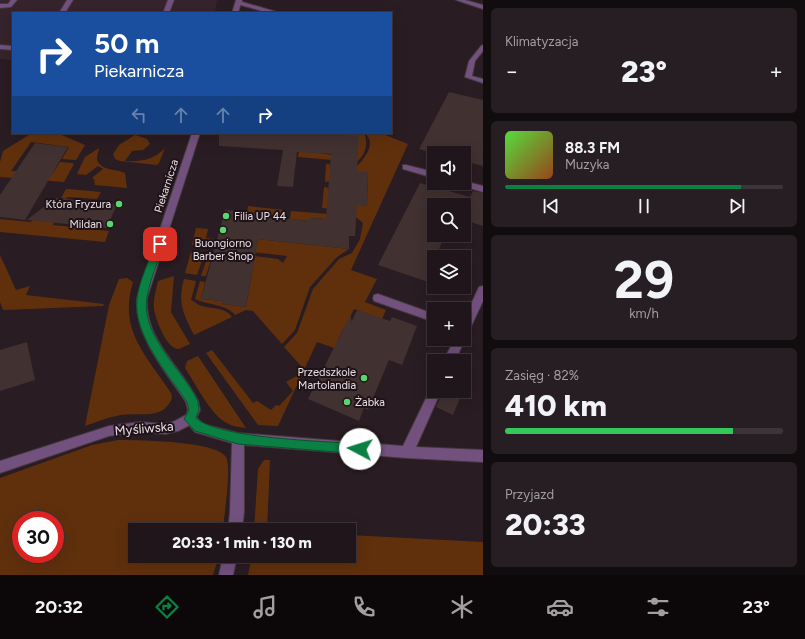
<!DOCTYPE html>
<html lang="pl">
<meta charset="utf-8">
<style>
:root{--surface:#1f151a;--page:#271e23;--text:#f1f3f6;--muted:#a19fa2;--line:#3c3439;--accent:#0b8043}
body{margin:0;font-family:Figtree,sans-serif;background:var(--page);color:var(--text);height:100vh;display:flex;flex-direction:column;font-size:15px;white-space:nowrap}
*{box-sizing:border-box;margin:0}
p{font-size:13px;color:var(--muted)}
.icon{flex:none;width:22px;height:22px;fill:none;stroke:currentColor;stroke-width:2;stroke-linecap:round;stroke-linejoin:round}
.map{position:relative;flex:1;overflow:hidden}
.panel{display:flex;flex-direction:column;gap:8px;padding:8px;background:#110c0e;width:322px}
.panel>*{flex:none}
.guide{position:absolute;left:12px;top:12px;width:380px;height:122px;border-radius:0px;box-shadow:0 4px 16px #0002,0 0 0 1px var(--line);background:#1a4fa0;color:#fff;overflow:hidden}
.controls{position:absolute;left:427px;top:146px;display:grid;gap:8px}
.controls a{display:grid;place-items:center;width:44px;height:44px;border-radius:0px;background:var(--surface);box-shadow:0 4px 16px #0002,0 0 0 1px var(--line);font-size:20px}
.speed{position:absolute;left:12px;top:511px;display:flex;gap:8px;font-size:20px;font-weight:700;text-align:center}
.speed>*{display:grid;place-content:center;width:52px;height:52px;border-radius:50%;background:var(--surface);box-shadow:0 4px 16px #0002,0 0 0 1px var(--line);line-height:1}
.speed .limit{border:6px solid #d22;background:#fff;color:#111}
.pin{position:absolute;display:grid;place-items:center;width:34px;height:34px;color:#fff;margin:-17px;border-radius:8px;box-shadow:0 2px 6px #0006}
.me{position:absolute;width:44px;margin:-22px;rotate:275deg;stroke-linejoin:round;filter:drop-shadow(0 0 3px #0008)}
.turn{display:flex;align-items:center;gap:14px;height:84px;padding:0 16px;font-size:18px}
.turn .icon{width:52px;height:52px;stroke-width:2.5}
.turn b{display:block;font-size:28px;line-height:34px}
.lanes{display:flex;align-items:center;height:38px;padding:0 16px;background:#0003;justify-content:center;gap:20px;direction:ltr}
.lanes .off{opacity:.35}
.big{font-size:30px;font-weight:800;line-height:1.1}
.panel .widget{flex:1;display:flex;flex-direction:column;justify-content:center;gap:6px;min-width:0;padding:0 14px;border-radius:6px;background:var(--page)}
.panel .dial{align-items:center;gap:0}
.dial b{font-size:52px;line-height:1}
.song{display:flex;align-items:center;gap:12px}
.cover{width:48px;height:48px;border-radius:6px;background:linear-gradient(135deg,hsl(110 70% 55%),hsl(20 70% 35%))}
.played{height:4px;border-radius:2px;background:linear-gradient(90deg,var(--accent) 85%,var(--line) 85%)}
.keys{display:flex;justify-content:space-around;direction:ltr}
.heat{display:flex;justify-content:space-between;align-items:center;font-size:22px;direction:ltr}
.charge{height:6px;border-radius:3px;background:linear-gradient(90deg,#34c759 82%,var(--line) 0)}
.trip{position:absolute;left:128px;top:523px;width:228px;height:40px;border-radius:0px;background:var(--surface);box-shadow:0 4px 16px #0002,0 0 0 1px var(--line);font-weight:800;line-height:40px;text-align:center}
.dock{display:flex;height:64px;justify-content:space-around;align-items:center;background:#0c080a;color:var(--muted)}
.dock .icon{width:28px;height:28px}
.dock .current{color:var(--accent)}
.dock b{font-size:18px;color:var(--text)}
main{display:flex;flex:1;min-height:0}
.map>svg:first-child{display:block}
.built{fill:#36232c}
.green{fill:#60300d;fill-rule:evenodd}
.building{fill:#413130}
.lines{fill:none;stroke-linecap:round;stroke-linejoin:round}
.service-casing{stroke:#44373d;stroke-width:2}
.minor-casing{stroke:#44373d;stroke-width:2}
.tertiary-casing{stroke:#44373d;stroke-width:2}
.service{fill:#73517e;fill-rule:evenodd}
.minor{fill:#73517e;fill-rule:evenodd}
.tertiary{fill:#73517e;fill-rule:evenodd}
.route{fill:#0b8043;stroke:#07532c}
.poi-dot{fill:#5ad56f;stroke:#1f1319;stroke-width:1.5}
.labels{text-anchor:middle;stroke-width:4;stroke-linejoin:round;paint-order:stroke}
.street-label{font-size:11px;fill:#e9e0e4;stroke:#1f1319}
.poi-label{font-size:11px;fill:#e9e0e4;stroke:#1f1319;text-anchor:end}
.near-street-label{font-size:13px;fill:#e9e0e4;stroke:#1f1319}
</style>
<main>
<div class="map">
<svg width="483" height="575" viewBox="0 0 483 575">
<rect width="100%" height="100%" fill="#291c22"/>
<path class="built" d="M0,0H217L215,13H13V60L0,59Z"/>
<g class="green">
<path d="M32,133H57L85,145L76,160L62,159L69,147L31,142L11,171L53,173L60,162L72,163L74,164L64,182L0,177V162L3,151Z"/>
<path d="M299,133H361L365,135C368,147 365,154 357,162L319,135Z"/>
<path d="M364,133H380L408,144L351,270L377,279L365,302L386,310L382,319L354,309L349,319L352,320L347,330L343,329L338,340L337,349L317,342L278,426L258,425L206,353L212,350L253,403L257,401L271,410L276,405L279,406L293,391L286,382L300,374L301,366L284,347L297,333L313,289L339,259L352,253L360,239L363,223L356,217L355,211L322,208L324,187L329,188L328,200L367,206L368,172L325,182L326,164L357,166C364,159 378,142 364,133Z"/>
<path d="M135,135L147,139L150,144L143,150L132,151L125,161C140,162 154,160 165,148L159,163L157,165L120,161L115,159L113,154L119,145Z"/>
<path d="M99,148C99,151 97,154 97,158C98,171 118,169 125,173L127,188L95,185L94,179L92,178L103,169L98,166L86,175L77,174L85,157Z"/>
<path d="M299,150L332,155V160L298,157Z"/>
<path d="M66,189H68L101,192L97,199L68,197L66,199L61,198Z"/>
<path d="M248,206L284,210L283,218L263,216V213L247,212Z"/>
<path d="M291,211L328,214L327,219L310,218V221L290,219Z"/>
<path d="M0,219L31,222L33,219L54,221L53,225L109,231L105,242L0,232Z"/>
<path d="M196,228L208,229L206,238L221,240L218,248L192,245Z"/>
<path d="M230,238L258,241V239L349,249L337,257L310,287L295,330L282,344L253,311L246,310L235,315C227,304 207,305 195,299L200,281L205,282L201,299L223,301L222,304L246,307L254,261L232,259V262L211,260L206,276H201L207,258L224,259L237,254L278,259L283,263L287,256L227,249Z"/>
<path d="M191,252L225,256L204,255L197,275L185,273Z"/>
<path d="M0,255L16,290L30,286L26,295L104,304L103,306L3,310L0,302Z"/>
<path d="M174,276L171,312L190,344L179,349C166,349 156,320 154,309C153,300 156,290 158,281Z"/>
<path d="M127,278L133,282C118,330 146,355 171,393L172,398C163,421 140,412 121,415C109,417 96,422 85,426L109,305L119,279Z"/>
<path d="M184,279L196,281L191,300C194,301 197,304 199,305C209,309 226,307 232,317L194,335C184,315 177,303 184,279Z"/>
<path d="M198,356L246,428C238,427 231,426 225,422C210,413 195,383 185,368L187,361Z"/>
<path d="M118,440C137,440 217,441 226,457C232,469 224,514 223,530H135V556H219L213,575H0V478L92,445ZM21,520H55V554H21Z"/>
<path d="M264,460H270L267,530H254L258,469Z"/>
<path d="M349,535L483,542V575H248L252,556H349Z"/>
</g>
<g class="building">
<path d="M449,92L483,100V166L464,161V153H434L419,149Z"/>
<path d="M219,133L319,135V133L359,136L357,171L368,172L367,206L357,205L355,236H349V249L258,239L246,307L222,304L223,301L201,299L225,210L263,213V216L310,221V218L326,219L331,154L297,152L293,187L277,186L283,150L219,146Z"/>
<path d="M35,143L68,147L25,220L0,217V195Z"/>
<path d="M420,183L470,197L473,191L483,193V226L464,220V205H434V235H445L437,254L447,257H434V284L378,265Z"/>
<path d="M55,198L117,204L107,228L27,220Z"/>
<path d="M357,310L390,321L392,317L417,326L402,365L389,360L368,410L364,408L359,421L308,399L351,314V323Z"/>
<path d="M27,342L35,380L0,391V350Z"/>
<path d="M444,391H463L453,415L436,407Z"/>
</g>
<g class="lines">
<g class="service-casing">
<g id="service">
<path d="M11,0H17L11,7L0,8V4H8Z"/>
<path d="M67,0H73L65,13H59Z"/>
<path d="M168,0H174L169,13H163Z"/>
<path d="M456,0H465L483,5V9Z"/>
<path d="M239,1L277,12L278,13H269L237,4L236,3Z"/>
<path d="M0,45L13,46V50L0,49Z"/>
</g>
</g>
<g class="minor-casing">
<g id="minor">
<path d="M483,45V51L475,61L472,76L483,79V83L465,77L469,61L481,46Z"/>
<path d="M403,165H406L434,172V178L403,169Z"/>
<path d="M464,181L483,186V192L459,185L458,183H464Z"/>
<path d="M483,286V301L468,333L464,334V319L479,287Z"/>
<path d="M378,294L434,314V322L374,301L373,298L374,295Z"/>
<path d="M464,336L465,339L455,361H443L455,339H464Z"/>
<path d="M434,386V391H441L416,447L483,450V462L407,458L244,445V512L242,530H228L230,512L232,443L195,432L184,419L186,415L190,414L194,415L203,424L238,433L403,446L431,388Z"/>
<path d="M223,556H237L233,575H219Z"/>
</g>
</g>
<g class="tertiary-casing">
<g id="tertiary">
<path d="M236,0H242L238,13H232Z"/>
<path d="M192,133H200L147,298C144,340 181,366 198,401L200,410L194,423L178,431L165,434L140,432L109,436L0,473V461L109,426L140,422L165,424L175,421L186,415L188,410L186,402C166,372 134,336 137,298Z"/>
</g>
</g>
<use href="#service" class="service"/>
<use href="#minor" class="minor"/>
<use href="#tertiary" class="tertiary"/>
</g>
<path class="route" d="M160,241L164,244C158,261 150,280 147,297C140,335 182,369 198,401L199,410L196,418C219,439 325,441 360,444L364,445L365,449L364,452L360,454L238,444L195,431L184,419L189,410L187,402C168,374 133,335 137,299C139,281 149,262 155,244Z"/>
<g class="poi-dot">
<circle cx="119" cy="204" r="4"/>
<circle cx="226" cy="216" r="4"/>
<circle cx="110" cy="224" r="4"/>
<circle cx="223" cy="230" r="4"/>
<circle cx="364" cy="378" r="4"/>
<circle cx="347" cy="402" r="4"/>
</g>
<g class="labels">
<g class="street-label">
<text transform="translate(166 186) rotate(-72)" y="4">Piekarnicza</text>
</g>
<g class="poi-label">
<text x="111" y="208">Która Fryzura</text>
<text x="234" y="220" text-anchor="start">Filia UP 44</text>
<text x="102" y="228">Mildan</text>
<text x="223" y="247" text-anchor="middle">Buongiorno<tspan x="223" dy="13">Barber Shop</tspan></text>
<text x="356" y="376">Przedszkole<tspan x="356" dy="13">Martolandia</tspan></text>
<text x="355" y="406" text-anchor="start">Żabka</text>
</g>
<g class="near-street-label">
<text transform="translate(144 428) rotate(-5)" y="5">Myśliwska</text>
</g>
</g>
</svg>
<div class="controls">
<a><svg class="icon" aria-label="sound" viewBox="0 0 24 24"><path d="M4 9h4l5-4v14l-5-4H4zM17 9q2 3 0 6"/></svg></a>
<a><svg class="icon" aria-label="search" viewBox="0 0 24 24"><circle cx="10" cy="10" r="6"/><path d="M15 15l6 6"/></svg></a>
<a><svg class="icon" aria-label="layers" viewBox="0 0 24 24"><path d="M12 4l9 5-9 5-9-5zM3 14l9 5 9-5"/></svg></a>
<a>+</a>
<a>−</a>
</div>
<div class="speed"><div class="limit">30</div></div>
<div class="pin" style="left:160px;top:244px;background:#d93025"><svg class="icon" aria-label="arrive" viewBox="0 0 24 24"><path d="M6 21V4h12l-3 4 3 4H6"/></svg></div>
<svg class="me" style="left:360px;top:449px" viewBox="-20 -20 40 40"><circle r="19" fill="#fff"/><path d="M0-13L10 11 0 6-10 11z" fill="#0b8043"/></svg>
<div class="trip">20:33 · 1 min · 130 m</div>
<div class="guide">
<div class="turn"><svg class="icon" aria-label="right" viewBox="0 0 24 24"><path d="M7 20v-9h11M14 6l5 5-5 5"/></svg><div><b>50 m</b>Piekarnicza</div></div>
<div class="lanes"><svg class="icon off" aria-label="left" viewBox="0 0 24 24"><path d="M17 20v-9H6M10 6l-5 5 5 5"/></svg><svg class="icon off" aria-label="ahead" viewBox="0 0 24 24"><path d="M12 20V5M6 11l6-6 6 6"/></svg><svg class="icon off" aria-label="ahead" viewBox="0 0 24 24"><path d="M12 20V5M6 11l6-6 6 6"/></svg><svg class="icon" aria-label="right" viewBox="0 0 24 24"><path d="M7 20v-9h11M14 6l5 5-5 5"/></svg></div>
</div>
</div>
<section class="panel">
<div class="widget"><p>Klimatyzacja</p>
<div class="heat"><a>−</a><b class="big">23°</b><a>+</a></div>
</div>
<div class="widget">
<div class="song"><i class="cover"></i><div><b>88.3 FM</b><p>Muzyka</p></div></div>
<div class="played"></div>
<div class="keys"><svg class="icon" aria-label="previous" viewBox="0 0 24 24"><path d="M18 5L8 12l10 7zM5 5v14"/></svg><svg class="icon" aria-label="pause" viewBox="0 0 24 24"><path d="M8 5v14M16 5v14"/></svg><svg class="icon" aria-label="next" viewBox="0 0 24 24"><path d="M6 5l10 7-10 7zM19 5v14"/></svg></div>
</div>
<div class="widget dial"><b>29</b><p>km/h</p></div>
<div class="widget"><p>Zasięg · 82%</p><b class="big">410 km</b><div class="charge"></div></div>
<div class="widget"><p>Przyjazd</p><b class="big">20:33</b></div>
</section>
</main>
<nav class="dock">
<b>20:32</b>
<svg class="icon current" aria-label="directions" viewBox="0 0 24 24"><path d="M12 3l9 9-9 9-9-9zM9 14v-3h6M13 9l2 2-2 2"/></svg>
<svg class="icon" aria-label="music" viewBox="0 0 24 24"><path d="M9 18V5l10-2v13"/><circle cx="6" cy="18" r="3"/><circle cx="16" cy="16" r="3"/></svg>
<svg class="icon" aria-label="phone" viewBox="0 0 24 24"><path d="M5 4h4l2 5-3 2q2 4 5 5l2-3 5 2v4C11 20 4 13 5 4z"/></svg>
<svg class="icon" aria-label="climate" viewBox="0 0 24 24"><path d="M12 3v18M4 7l16 10M4 17L20 7"/></svg>
<svg class="icon" aria-label="car" viewBox="0 0 24 24"><path d="M5 17H2v-5l4-1 3-4h7l3 4 3 1v5h-3M9 17h6M6 11h13"/><circle cx="7" cy="17" r="2"/><circle cx="17" cy="17" r="2"/></svg>
<svg class="icon" aria-label="filters" viewBox="0 0 24 24"><path d="M4 7h16M4 17h16"/><circle cx="9" cy="7" r="2"/><circle cx="15" cy="17" r="2"/></svg>
<b>23°</b>
</nav>
